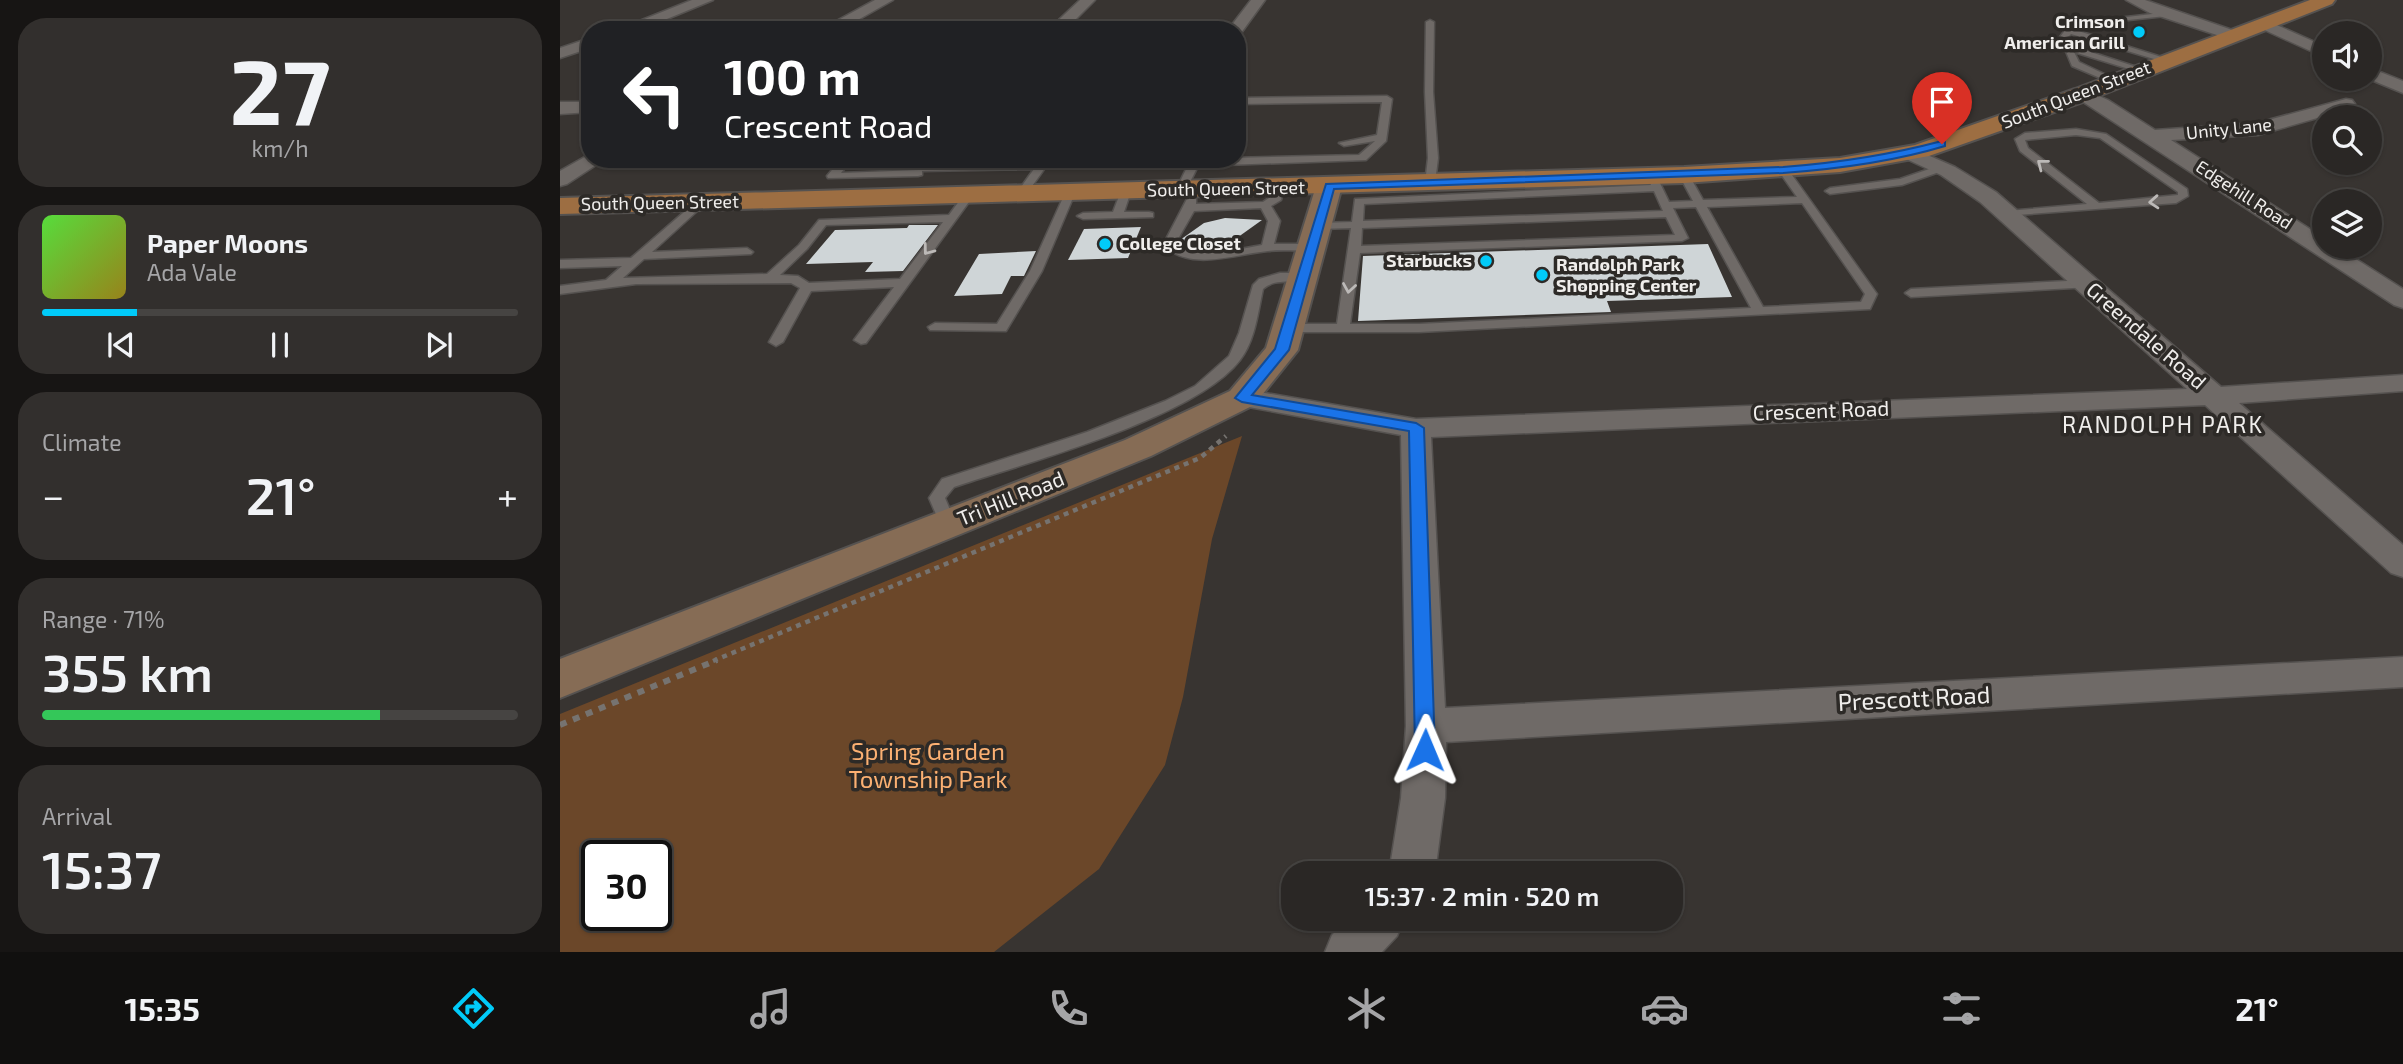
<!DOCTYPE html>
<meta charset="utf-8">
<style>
:root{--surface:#2a2725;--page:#322f2d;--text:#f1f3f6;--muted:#a5a5a7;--line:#464442;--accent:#01cbf9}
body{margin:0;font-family:"Exo 2",sans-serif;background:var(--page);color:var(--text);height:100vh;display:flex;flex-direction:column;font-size:26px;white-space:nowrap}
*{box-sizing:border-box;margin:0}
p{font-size:23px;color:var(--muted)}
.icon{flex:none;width:38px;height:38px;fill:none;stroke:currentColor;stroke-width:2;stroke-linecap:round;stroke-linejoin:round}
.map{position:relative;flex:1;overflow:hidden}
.drawer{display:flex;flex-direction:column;gap:18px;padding:18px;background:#171514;width:560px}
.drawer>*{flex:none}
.banner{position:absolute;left:21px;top:21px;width:665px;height:147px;border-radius:28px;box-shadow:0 2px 5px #0004,0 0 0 2px var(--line);background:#202124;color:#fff;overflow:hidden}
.tools{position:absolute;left:1752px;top:21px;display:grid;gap:14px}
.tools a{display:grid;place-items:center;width:70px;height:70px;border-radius:50%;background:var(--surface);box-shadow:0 2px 5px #0004,0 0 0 2px var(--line);font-size:35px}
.speed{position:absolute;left:21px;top:840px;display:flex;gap:14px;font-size:35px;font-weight:700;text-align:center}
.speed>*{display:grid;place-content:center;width:91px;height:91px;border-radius:50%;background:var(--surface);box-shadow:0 2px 5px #0004,0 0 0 2px var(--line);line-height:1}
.speed .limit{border:4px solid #111;border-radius:10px;background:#fff;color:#111}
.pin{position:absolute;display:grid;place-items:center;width:60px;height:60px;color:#fff;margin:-72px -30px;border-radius:50% 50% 50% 0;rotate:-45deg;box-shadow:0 0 7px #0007}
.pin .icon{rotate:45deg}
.me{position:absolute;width:77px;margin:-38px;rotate:1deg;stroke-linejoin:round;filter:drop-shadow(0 0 5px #0008)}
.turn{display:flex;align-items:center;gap:24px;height:147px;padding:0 28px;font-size:32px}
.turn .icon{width:91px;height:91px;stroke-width:2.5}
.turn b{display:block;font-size:49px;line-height:60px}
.big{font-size:52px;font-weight:600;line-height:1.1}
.drawer .card{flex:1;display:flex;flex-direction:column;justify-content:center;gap:10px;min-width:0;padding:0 24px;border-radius:28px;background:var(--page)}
.drawer .dial{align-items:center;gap:0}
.dial b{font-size:91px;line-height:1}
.song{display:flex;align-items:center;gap:21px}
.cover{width:84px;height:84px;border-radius:10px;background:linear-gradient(135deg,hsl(110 70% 55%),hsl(50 70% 35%))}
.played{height:7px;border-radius:4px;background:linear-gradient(90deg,var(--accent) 20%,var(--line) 20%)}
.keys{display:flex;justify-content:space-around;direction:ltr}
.heat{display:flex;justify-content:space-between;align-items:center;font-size:38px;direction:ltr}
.charge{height:10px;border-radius:5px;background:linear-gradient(90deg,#34c759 71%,var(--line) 0)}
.trip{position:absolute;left:721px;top:861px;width:402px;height:70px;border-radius:28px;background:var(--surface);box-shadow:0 2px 5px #0004,0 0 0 2px var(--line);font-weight:600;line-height:70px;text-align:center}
.tabs{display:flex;height:112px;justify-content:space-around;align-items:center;background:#11100f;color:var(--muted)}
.tabs .icon{width:49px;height:49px}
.tabs .on{color:var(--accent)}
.tabs b{font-size:32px;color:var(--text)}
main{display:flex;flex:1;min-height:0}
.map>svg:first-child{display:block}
.green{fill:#6b4729;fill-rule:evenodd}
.building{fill:#cfd5d7}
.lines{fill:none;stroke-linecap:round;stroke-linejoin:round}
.lane-casing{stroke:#555250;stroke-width:3}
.street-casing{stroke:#555250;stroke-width:3}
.secondary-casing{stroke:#555250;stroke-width:4}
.primary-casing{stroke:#555250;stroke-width:4}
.path-far1{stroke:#767370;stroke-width:4.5;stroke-dasharray:5 5;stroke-linecap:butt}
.path{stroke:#767370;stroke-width:6;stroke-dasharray:7 7;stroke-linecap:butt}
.lane{fill:#6f6a67;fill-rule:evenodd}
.street{fill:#6f6a67;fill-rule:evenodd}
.secondary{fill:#866c55;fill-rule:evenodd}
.primary{fill:#9d6e42;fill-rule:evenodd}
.oneway{stroke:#bcb9b7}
.route{fill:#1a73e8;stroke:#114b97;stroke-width:2}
.poi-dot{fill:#01cbf9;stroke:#2d2a27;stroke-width:2.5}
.labels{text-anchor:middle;stroke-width:7;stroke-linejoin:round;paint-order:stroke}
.far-poi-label{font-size:18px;font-weight:bold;fill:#f0eeec;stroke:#2d2a27;text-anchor:end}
.far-street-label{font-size:18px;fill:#f0eeec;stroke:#2d2a27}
.street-label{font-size:21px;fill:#f0eeec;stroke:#2d2a27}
.neighbourhood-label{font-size:23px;letter-spacing:2px;fill:#f0eeec;stroke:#2d2a27}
.near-street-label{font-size:24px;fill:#f0eeec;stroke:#2d2a27}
.near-park-label{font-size:24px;fill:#fbb072;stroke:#2d2a27}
</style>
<main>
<section class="drawer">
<div class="card dial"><b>27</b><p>km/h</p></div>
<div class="card">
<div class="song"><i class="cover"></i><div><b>Paper Moons</b><p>Ada Vale</p></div></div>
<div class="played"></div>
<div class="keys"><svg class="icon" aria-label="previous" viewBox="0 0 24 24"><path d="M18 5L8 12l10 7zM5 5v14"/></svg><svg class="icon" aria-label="pause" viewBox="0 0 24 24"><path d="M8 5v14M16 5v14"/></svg><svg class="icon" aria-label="next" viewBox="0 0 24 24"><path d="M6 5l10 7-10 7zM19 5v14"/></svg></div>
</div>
<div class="card"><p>Climate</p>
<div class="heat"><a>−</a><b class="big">21°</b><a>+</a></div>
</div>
<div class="card"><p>Range · 71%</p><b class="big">355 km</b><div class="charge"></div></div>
<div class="card"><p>Arrival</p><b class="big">15:37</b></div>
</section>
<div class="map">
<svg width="1843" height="952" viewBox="0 0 1843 952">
<rect width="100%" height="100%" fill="#383431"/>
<path class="green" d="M682,436L652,539L623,697L605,765L539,869L434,952H0V714ZM37,856H96V915H37Z"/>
<g class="building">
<path d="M665,218L702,220L660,250L620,240L644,223Z"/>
<path d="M349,225H378L343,271L305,272L313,262L246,264L275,230L347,228Z"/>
<path d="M581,227L568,258L508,260L524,229Z"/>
<path d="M1148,244L1172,297L1047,301L1051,312L798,321L803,256Z"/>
<path d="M476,251L464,276H451L442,294L394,296L419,254Z"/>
</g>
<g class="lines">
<g class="lane-casing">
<g id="lane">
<path d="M1609,12L1606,16L1503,27L1499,25Z"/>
<path d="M870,20L874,22L873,92L878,158L875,183L870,186L865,183L868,158L865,92L866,22Z"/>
<path d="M1506,29H1512L1611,60L1604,62L1511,34L1508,37L1512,46L1586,70L1582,73L1514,52L1519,62L1559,81L1552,83L1512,66L1500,37Z"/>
<path d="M827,96L832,99L826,141L806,160L638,166L625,192L616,190L631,159L799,155L815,141L784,146L779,143L817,135L822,102L677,104V98Z"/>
<path d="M1516,129L1546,134L1627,189L1628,196L1616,203L1443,216L1441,214L1447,211L1527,204L1460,151L1455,139L1465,133ZM1516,135L1540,138L1618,192V195L1539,203L1468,148L1465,140Z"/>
<path d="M281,159H292L281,173L358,170V166L362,165L478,163L481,159L490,161L465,196L461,197L456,194L474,169L362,171V175L358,176L268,178L267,176Z"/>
<path d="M1381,165L1385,166V170L1342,185L1270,194L1265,191L1270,188L1340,179Z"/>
<path d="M1223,167L1227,168L1317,294L1310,309L859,332H729L722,328L729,324H777L791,228L759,229L753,226L759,223L792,222L795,199L1091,185L1088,179L1093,176L1098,179L1109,202L1133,201L1119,175L1124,172L1129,175L1143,200L1237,197L1218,170ZM1094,191L1103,211L803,221L804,204ZM1242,203L1305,294L1301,302L1203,307L1147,207ZM1136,207L1191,308L859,324H790L800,253L1122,241L1128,238L1113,208ZM1106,217L1115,235L801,246L802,228Z"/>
<path d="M715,185L724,187L721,200L711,206L720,221L714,244H753L759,247L757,249C741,252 724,249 708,251C675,254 631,272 603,245L628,197H636V204L703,202L712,196ZM701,208L708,221L702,245C674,250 641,260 615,244L634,211Z"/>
<path d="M566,188L571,191L564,212H589L593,213V217L523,219L517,216L523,213L553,212L561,191Z"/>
<path d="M506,191L515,193L482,271L446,331L370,330L368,327L375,323L437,324L470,271Z"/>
<path d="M409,192L414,195L306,343L301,344L294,340L334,287L251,291L223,342L216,346L209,342L240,288L231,283L76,284L0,294V286L46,280L62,266L0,268V260L71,258L138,200L147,202L92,252L187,248L193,252L191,254L84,259L63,278L207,274L239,245L259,220L389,215L405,193ZM383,222L340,279L249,283L238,276L220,275L247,249L266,225Z"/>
<path d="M720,273H744L750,277C737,286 717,276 703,289C698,312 695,341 680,360C636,418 465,463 394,487L385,498L396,524L394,528H382L369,498L382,479L527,432L605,401L635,386L669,356L679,333L693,285L699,279Z"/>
<path d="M1527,280L1531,281V287L1351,297L1345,293L1351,289Z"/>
</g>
</g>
<g class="street-casing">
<g id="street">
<path d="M132,0H153L80,30H57Z"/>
<path d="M315,0H333L280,30H260Z"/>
<path d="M520,0H535L505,30H488Z"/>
<path d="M691,0H705L681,33L677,34V30H668Z"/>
<path d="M1566,0H1585L1678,32L1680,35L1672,40L1666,38L1590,13Z"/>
<path d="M1703,19L1764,46V57L1698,27L1695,24Z"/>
<path d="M30,38V48L0,58V48Z"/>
<path d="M1810,68L1843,81V93L1809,79Z"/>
<path d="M1523,89L1548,100L1595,130L1697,123L1786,99L1792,100L1795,104L1792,108L1698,135L1611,140L1764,238V247H1777L1843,289V308L1834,305L1517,98L1514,94L1517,90Z"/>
<path d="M0,102H30V112L0,114Z"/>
<path d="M1349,147L1395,167L1436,192L1661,387L1843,375V391L1679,403L1843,545V577L1831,573L1645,405L871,437L885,708L1843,657V687L886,742L885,798L875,873H829L841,798L846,726L841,435L672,404L668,398L672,392L682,389L856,419L1627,389L1420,202L1381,175L1342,157L1339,153L1342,149Z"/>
<path d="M30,154V159H42L39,163L7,184L0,186V171Z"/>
<path d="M787,919H844L837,936L822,952H765L772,935Z"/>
</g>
</g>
<g class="secondary-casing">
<path id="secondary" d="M769,178L778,181L782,186L738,350L694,405L591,456L0,698V659L565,440L670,391L706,348L756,186L760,181Z"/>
</g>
<g class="primary-casing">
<path id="primary" d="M1750,0H1775L1772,4L1531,99L1369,156L1280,172L1124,183L0,214V198L1124,167L1280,158L1355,145L1515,89Z"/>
</g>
<path class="path-far1" d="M153,661L640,458L666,436"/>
<path class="path" d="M0,725L157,660"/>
<use href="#lane" class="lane"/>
<use href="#street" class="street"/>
<use href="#secondary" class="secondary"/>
<use href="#primary" class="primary"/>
</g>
<defs><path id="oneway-chevron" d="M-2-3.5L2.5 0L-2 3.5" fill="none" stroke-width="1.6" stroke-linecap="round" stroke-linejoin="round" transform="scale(1.75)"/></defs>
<g class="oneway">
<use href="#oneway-chevron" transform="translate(1482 164) rotate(-142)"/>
<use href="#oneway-chevron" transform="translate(1594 202) rotate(176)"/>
<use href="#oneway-chevron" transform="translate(368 250) rotate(127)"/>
<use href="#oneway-chevron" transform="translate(789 288) rotate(99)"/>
</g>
<path class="route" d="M1382,141L1385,142V146C1332,162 1278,169 1223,173L774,189L729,350L692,395L856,423L864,428L875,750L872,757L865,759L858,757L855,750L849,431L682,402L675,398L715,349L766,184L1223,167C1277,163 1329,155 1382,141Z"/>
<g class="poi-dot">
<circle cx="1579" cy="32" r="7"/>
<circle cx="545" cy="244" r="7"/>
<circle cx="926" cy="261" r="7"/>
<circle cx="982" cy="275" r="7"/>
</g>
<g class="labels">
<g class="far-poi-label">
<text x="1565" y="28">Crimson<tspan x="1565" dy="21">American Grill</tspan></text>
<text x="559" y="250" text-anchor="start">College Closet</text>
<text x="912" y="267">Starbucks</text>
<text x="996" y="271" text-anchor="start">Randolph Park<tspan x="996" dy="21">Shopping Center</tspan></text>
</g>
<g class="far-street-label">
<text transform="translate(1516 95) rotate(-21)" y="6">South Queen Street</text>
<text transform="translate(1669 129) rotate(-6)" y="6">Unity Lane</text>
<text transform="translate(666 189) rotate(-1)" y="6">South Queen Street</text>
<text transform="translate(1684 195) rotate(33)" y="6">Edgehill Road</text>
<text transform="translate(100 203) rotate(-1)" y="6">South Queen Street</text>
</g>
<g class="street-label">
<text transform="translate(1586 336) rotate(41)" y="7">Greendale Road</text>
<text transform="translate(1261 411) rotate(-2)" y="7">Crescent Road</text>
<text transform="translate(451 499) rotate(-22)" y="7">Tri Hill Road</text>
</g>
<g class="neighbourhood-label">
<text x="1603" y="433">RANDOLPH PARK</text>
</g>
<g class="near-street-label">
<text transform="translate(1354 699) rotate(-3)" y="8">Prescott Road</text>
</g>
<g class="near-park-label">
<text x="368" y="760">Spring Garden<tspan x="368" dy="28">Township Park</tspan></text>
</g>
</g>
</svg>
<div class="tools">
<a><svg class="icon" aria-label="sound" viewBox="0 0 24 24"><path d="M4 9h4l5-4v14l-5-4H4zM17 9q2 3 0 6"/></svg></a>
<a><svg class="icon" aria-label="search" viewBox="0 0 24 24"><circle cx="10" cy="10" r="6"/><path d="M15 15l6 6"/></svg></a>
<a><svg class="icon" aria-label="layers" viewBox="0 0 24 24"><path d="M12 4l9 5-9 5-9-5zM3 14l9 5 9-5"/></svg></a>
</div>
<div class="speed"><div class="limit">30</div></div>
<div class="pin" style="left:1382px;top:144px;background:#d93025"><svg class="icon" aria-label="arrive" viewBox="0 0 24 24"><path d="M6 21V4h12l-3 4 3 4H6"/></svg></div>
<svg class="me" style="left:865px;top:750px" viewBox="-20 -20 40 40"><path d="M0-17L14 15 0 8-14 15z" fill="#1a73e8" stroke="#fff" stroke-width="4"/></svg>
<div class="trip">15:37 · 2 min · 520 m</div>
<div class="banner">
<div class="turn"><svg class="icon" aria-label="left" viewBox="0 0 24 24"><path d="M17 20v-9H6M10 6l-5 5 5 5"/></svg><div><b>100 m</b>Crescent Road</div></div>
</div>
</div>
</main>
<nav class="tabs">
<b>15:35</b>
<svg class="icon on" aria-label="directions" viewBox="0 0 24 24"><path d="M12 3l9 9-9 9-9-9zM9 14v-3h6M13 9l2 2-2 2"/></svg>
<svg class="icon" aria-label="music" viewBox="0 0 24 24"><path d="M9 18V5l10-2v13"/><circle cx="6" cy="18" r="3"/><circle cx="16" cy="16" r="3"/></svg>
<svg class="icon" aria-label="phone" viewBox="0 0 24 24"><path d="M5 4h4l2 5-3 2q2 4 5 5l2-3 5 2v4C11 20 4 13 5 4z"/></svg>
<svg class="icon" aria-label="climate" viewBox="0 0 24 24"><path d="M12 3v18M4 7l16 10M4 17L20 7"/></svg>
<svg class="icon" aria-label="car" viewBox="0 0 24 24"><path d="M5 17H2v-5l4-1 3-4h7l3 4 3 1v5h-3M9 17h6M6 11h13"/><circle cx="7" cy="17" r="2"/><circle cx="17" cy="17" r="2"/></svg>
<svg class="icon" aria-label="filters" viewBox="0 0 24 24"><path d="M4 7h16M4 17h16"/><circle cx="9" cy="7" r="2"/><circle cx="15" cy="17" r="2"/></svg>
<b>21°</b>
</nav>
